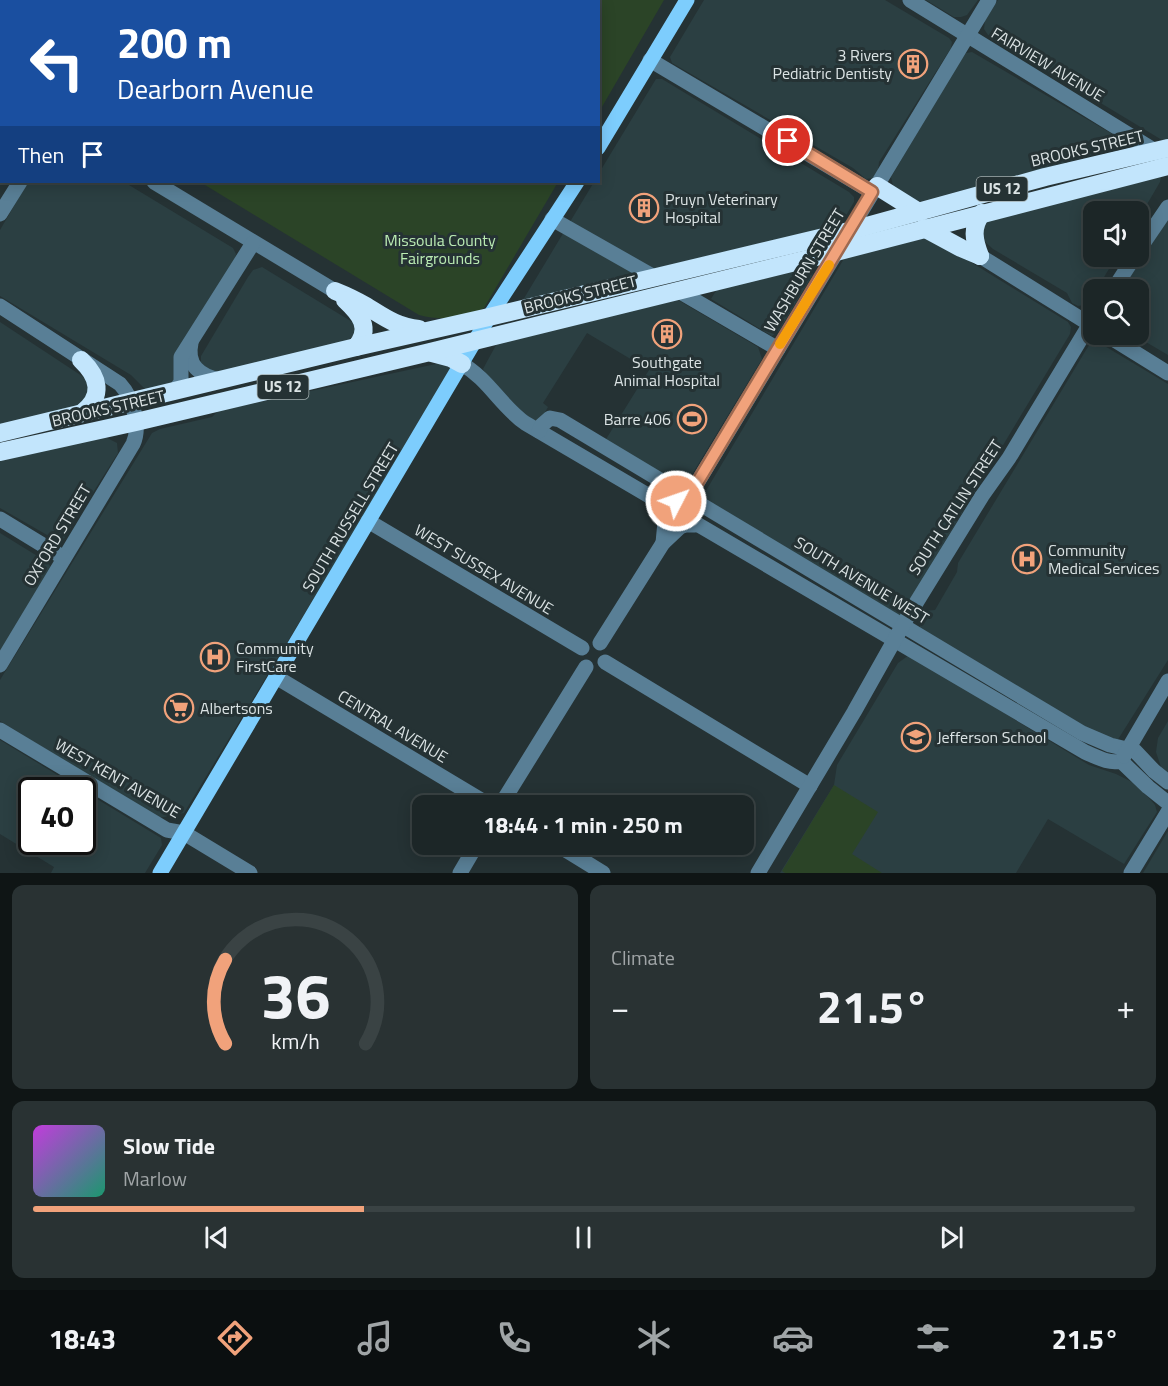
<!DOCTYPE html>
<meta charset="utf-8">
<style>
:root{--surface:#1c2627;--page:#293233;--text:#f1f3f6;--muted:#a0a5a7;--line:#3a4344;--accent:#f1a27b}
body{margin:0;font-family:"Titillium Web",sans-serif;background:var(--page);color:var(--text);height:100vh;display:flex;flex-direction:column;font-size:22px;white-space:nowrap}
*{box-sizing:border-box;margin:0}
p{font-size:20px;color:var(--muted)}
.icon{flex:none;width:33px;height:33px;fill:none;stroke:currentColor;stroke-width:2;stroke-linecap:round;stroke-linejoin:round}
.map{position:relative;height:873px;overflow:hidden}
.panel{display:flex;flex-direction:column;gap:12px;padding:12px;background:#0f1515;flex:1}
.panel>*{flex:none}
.banner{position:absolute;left:0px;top:0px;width:600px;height:183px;box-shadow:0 3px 15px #0003,0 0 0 2px var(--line);background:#1a4fa0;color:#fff;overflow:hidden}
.tools{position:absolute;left:1083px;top:201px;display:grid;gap:12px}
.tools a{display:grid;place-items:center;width:66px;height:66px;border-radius:12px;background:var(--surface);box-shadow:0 3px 15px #0003,0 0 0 2px var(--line);font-size:30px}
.speed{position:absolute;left:18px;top:777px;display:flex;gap:12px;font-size:30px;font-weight:700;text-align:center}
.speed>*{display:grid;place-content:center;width:78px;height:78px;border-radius:50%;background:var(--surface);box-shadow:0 3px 15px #0003,0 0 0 2px var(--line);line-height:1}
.speed .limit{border:3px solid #111;border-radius:9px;background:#fff;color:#111}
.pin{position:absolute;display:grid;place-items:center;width:51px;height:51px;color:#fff;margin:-26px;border:3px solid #fff;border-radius:50%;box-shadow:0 2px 6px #0007}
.me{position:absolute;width:66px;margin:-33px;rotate:49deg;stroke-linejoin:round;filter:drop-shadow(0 0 4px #0008)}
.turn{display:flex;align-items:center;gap:21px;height:126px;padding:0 18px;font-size:27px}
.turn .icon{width:78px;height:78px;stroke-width:2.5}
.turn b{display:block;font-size:42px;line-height:51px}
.then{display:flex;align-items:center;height:57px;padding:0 18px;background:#0003;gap:12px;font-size:22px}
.big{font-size:45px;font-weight:700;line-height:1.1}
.panel .widget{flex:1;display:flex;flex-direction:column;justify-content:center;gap:9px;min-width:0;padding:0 21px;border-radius:12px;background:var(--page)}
.panel .dial{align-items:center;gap:0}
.dial svg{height:156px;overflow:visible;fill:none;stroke:var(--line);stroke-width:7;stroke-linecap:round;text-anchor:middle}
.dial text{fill:var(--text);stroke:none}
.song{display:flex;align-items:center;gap:18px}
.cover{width:72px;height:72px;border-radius:9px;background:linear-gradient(135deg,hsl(290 70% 55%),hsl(160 70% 35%))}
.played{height:6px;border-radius:3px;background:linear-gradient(90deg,var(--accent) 30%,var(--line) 30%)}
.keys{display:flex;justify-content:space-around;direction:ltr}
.heat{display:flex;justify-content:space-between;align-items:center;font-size:33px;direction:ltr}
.panel .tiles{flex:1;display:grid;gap:12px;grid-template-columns:1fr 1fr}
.widget:last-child{grid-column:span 2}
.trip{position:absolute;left:412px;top:795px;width:342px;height:60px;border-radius:12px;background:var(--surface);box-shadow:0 3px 15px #0003,0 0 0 2px var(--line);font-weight:700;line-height:60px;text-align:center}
.tabs{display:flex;height:96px;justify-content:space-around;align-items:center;background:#0b0f10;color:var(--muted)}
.tabs .icon{width:42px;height:42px}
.tabs .selected{color:var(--accent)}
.tabs b{font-size:27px;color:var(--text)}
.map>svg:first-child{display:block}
.built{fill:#2b3f42;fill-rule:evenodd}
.green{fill:#2b4427}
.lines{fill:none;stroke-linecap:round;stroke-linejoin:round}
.minor{stroke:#597f96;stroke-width:15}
.major{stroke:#7dcdfd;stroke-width:15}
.highway{stroke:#c2e5fc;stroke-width:18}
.route-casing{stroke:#9d6950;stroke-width:15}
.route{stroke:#f1a27b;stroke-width:10}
.slow{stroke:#f59e0b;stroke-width:10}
.labels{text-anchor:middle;stroke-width:6;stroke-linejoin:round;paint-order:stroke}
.shield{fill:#253234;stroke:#a4aeaf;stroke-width:1.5}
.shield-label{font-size:15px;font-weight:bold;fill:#dbe3e4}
.poi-label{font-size:16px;fill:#dbe3e4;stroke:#253234;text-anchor:start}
.street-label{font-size:16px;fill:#dbe3e4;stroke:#253234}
.park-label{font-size:16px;fill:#baebb3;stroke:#253234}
</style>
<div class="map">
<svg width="1168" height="873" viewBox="0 0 1168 873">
<rect width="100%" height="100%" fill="#253234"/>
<g class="built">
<path d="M704,0H885L949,38L952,42L951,48L879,162L878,171L873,178L866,179L853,168L672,63L670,57Z"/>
<path d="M926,0H978L967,15L961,17H954Z"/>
<path d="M998,0H1168V139L1162,140L988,35L984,29L985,20Z"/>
<path d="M972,52L1121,139L1119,148L919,202L913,201L893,186L891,177L961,59L966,53Z"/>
<path d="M656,79H662L849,192L854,197V202L841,224L523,300L594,182H598L599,173Z"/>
<path d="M1161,177L1160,182L1139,218L1138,212H1094V256L1116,257L1097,289L1094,290L1092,297L1085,305L1078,306L1072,303L1067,293L993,249L982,239L985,220Z"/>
<path d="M28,182H124L233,248L236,254L235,260L175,382L148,392L131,375L0,296V230Z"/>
<path d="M1168,210V355L1134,335L1138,334V290H1119Z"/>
<path d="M930,237L1068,322L1071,327L1070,334L900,616L705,499L704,494L845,257Z"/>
<path d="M262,267L354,323L356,330L352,337L346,341L215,374L201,365V356L248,277L253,270Z"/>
<path d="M811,268L814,270L812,276L779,331L772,336L711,299L717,289Z"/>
<path d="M678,300L758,347L762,359L685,486L681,488L603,444L649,370L587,333L543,403L548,407L538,425H535L487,377L483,369L496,345L501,343Z"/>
<path d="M0,322L85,378L90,387L83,405L0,427Z"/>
<path d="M1098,342L1168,384V660L1117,741L1110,743L920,630V620L923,611L935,610L957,572L958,563L1086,350L1090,344Z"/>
<path d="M445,362L453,368L184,813L159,818L0,721V680L152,433L160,429L212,417L218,411Z"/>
<path d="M105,437L117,443L118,453L61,543L0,508V460Z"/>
<path d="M0,533L47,562L51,567L0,658Z"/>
<path d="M909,655L1089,765L1116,774L1132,782L1149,798L1155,805L1157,812L1124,864L1048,819L1016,873H780L834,785L837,765L898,663Z"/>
<path d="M1168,721V777L1161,767L1156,752L1158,738Z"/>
<path d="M0,740L161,838L162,845L145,873H51L54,867L0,834ZM32,790H82V842H32Z"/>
<path d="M1168,831V873H1143Z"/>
</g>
<g class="green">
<path d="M0,0H664L599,112L598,2H2L1,61Z"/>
<path d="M200,182H558L484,308C463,319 442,321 419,315Z"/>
<path d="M834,785L878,812L852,854L882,873H785L782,871Z"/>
</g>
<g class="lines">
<g class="minor">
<path d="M910,0L1160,154"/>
<path d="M650,60L872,192"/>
<path d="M0,87L2,88"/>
<path d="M154,182L335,291"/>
<path d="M0,214L20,182"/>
<path d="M552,219L656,278"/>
<path d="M1138,251L1168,207"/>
<path d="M980,256L1094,327"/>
<path d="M677,290L778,349"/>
<path d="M1113,290L1135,256"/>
<path d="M0,306L120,384C133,398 141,427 133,444L0,665"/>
<path d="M1105,334L1168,373"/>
<path d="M191,343C186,365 200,376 220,380"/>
<path d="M462,364C488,379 501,406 525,423L1085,752C1097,757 1108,764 1121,761L1148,787L1168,803"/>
<path d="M174,392L181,382V357L253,243"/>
<path d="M539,431L542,425L550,418L560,420L1082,733L1110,745L1135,751L1154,771L1168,782"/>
<path d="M688,498L989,0"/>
<path d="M658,502L665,522L663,543"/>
<path d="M0,519L64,558"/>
<path d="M368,521L582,648"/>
<path d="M600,643L663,543L680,527L686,525H695"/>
<path d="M605,662L810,786"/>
<path d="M276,677L491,806"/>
<path d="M0,730L167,830L184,833L250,873"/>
<path d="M1124,756L1168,681"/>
<path d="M500,806L586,667"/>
<path d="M556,844L603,873"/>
<path d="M460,873L477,844"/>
<path d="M758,873L854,712L908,616L982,496L1009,458L1094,317"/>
<path d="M1131,873L1168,812"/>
</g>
<g class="major">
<path d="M598,148L687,0"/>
<path d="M160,873L489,317L577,182"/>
</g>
<g class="highway">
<path d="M877,186L917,211"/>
<path d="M924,228L961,248L980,256"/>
<path d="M980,256C974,240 971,228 982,213"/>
<path d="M335,291C345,295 356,300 366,306C384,317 397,327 419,329"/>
<path d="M345,300C360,314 372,328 356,347"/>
<path d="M432,353L451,358L462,364"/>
<path d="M81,360C99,377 104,396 82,413"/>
<path d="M0,433L356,347L489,317L849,231L1045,177L1168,148"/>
<path d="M0,452L136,422L430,352L836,252L1168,166"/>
</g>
</g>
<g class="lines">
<g class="route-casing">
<path id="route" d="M676,501L688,498L694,488L872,192L788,141"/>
</g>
<use href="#route" class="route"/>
<path class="slow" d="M780,344L829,265"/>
</g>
<defs>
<g id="building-ring" transform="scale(1.5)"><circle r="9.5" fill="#253234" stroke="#f1a27b" stroke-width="1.5"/><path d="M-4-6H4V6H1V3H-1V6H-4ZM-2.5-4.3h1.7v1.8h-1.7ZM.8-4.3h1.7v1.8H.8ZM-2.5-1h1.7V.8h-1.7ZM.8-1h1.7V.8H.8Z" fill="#f1a27b"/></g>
<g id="stadium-ring" transform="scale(1.5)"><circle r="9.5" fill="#253234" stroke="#f1a27b" stroke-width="1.5"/><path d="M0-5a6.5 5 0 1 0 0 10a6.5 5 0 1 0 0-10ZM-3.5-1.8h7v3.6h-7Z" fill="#f1a27b"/></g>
<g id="hospital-ring" transform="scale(1.5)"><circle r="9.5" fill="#253234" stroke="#f1a27b" stroke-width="1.5"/><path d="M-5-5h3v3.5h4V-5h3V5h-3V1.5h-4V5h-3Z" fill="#f1a27b"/></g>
<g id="supermarket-ring" transform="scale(1.5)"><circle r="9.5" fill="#253234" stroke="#f1a27b" stroke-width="1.5"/><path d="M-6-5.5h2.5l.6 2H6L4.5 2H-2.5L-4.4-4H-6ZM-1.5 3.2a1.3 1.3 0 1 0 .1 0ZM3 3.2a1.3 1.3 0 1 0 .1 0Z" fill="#f1a27b"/></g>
<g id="school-ring" transform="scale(1.5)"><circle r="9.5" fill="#253234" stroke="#f1a27b" stroke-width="1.5"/><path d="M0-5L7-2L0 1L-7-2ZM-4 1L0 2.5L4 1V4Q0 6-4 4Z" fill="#f1a27b"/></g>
</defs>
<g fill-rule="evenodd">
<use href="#building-ring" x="913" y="64"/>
<use href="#building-ring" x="644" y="208"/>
<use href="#building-ring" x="667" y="334"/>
<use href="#stadium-ring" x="692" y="419"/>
<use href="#hospital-ring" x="1027" y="559"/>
<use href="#hospital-ring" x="215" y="657"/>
<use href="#supermarket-ring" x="179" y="708"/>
<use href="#school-ring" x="916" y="737"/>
</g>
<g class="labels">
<g class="shield">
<rect x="976.5" y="177" width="51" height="24" rx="4.5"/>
<rect x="257.5" y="375" width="51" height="24" rx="4.5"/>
</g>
<g class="shield-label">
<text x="1002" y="194">US 12</text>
<text x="283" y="392">US 12</text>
</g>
<g class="poi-label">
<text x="892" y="61" text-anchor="end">3 Rivers<tspan x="892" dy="18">Pediatric Dentisty</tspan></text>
<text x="665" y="205">Pruyn Veterinary<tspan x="665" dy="18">Hospital</tspan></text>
<text x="667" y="368" text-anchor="middle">Southgate<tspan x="667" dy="18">Animal Hospital</tspan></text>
<text x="671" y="425" text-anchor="end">Barre 406</text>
<text x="1048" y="556">Community<tspan x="1048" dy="18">Medical Services</tspan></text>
<text x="236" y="654">Community<tspan x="236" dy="18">FirstCare</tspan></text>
<text x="200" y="714">Albertsons</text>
<text x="937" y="743">Jefferson School</text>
</g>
<g class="street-label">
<text transform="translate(1048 64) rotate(31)" y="6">FAIRVIEW AVENUE</text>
<text transform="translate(1087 148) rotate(-13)" y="6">BROOKS STREET</text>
<text transform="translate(804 270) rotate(-59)" y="6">WASHBURN STREET</text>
<text transform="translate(580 294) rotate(-14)" y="6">BROOKS STREET</text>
<text transform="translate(108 408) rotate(-13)" y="6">BROOKS STREET</text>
<text transform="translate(955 507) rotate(-57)" y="6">SOUTH CATLIN STREET</text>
<text transform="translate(350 517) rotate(-59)" y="6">SOUTH RUSSELL STREET</text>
<text transform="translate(57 535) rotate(-59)" y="6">OXFORD STREET</text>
<text transform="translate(484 569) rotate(31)" y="6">WEST SUSSEX AVENUE</text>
<text transform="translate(862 580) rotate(31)" y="6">SOUTH AVENUE WEST</text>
<text transform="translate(393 726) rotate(31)" y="6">CENTRAL AVENUE</text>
<text transform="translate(118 778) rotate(30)" y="6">WEST KENT AVENUE</text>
</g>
<g class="park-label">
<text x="440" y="246">Missoula County<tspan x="440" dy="18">Fairgrounds</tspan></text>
</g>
</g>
</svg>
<div class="tools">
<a><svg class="icon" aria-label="sound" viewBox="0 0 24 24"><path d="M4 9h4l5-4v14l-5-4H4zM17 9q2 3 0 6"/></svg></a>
<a><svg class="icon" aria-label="search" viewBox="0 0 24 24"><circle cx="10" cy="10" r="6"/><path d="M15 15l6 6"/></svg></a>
</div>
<div class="speed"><div class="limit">40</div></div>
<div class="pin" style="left:788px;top:141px;background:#d93025"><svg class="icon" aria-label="arrive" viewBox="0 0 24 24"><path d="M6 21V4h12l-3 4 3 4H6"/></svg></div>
<svg class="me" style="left:676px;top:501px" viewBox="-20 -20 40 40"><circle r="17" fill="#f1a27b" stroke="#fff" stroke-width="3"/><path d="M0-11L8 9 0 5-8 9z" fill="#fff"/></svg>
<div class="trip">18:44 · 1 min · 250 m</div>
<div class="banner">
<div class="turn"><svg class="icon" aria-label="left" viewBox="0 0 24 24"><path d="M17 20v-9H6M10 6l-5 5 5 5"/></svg><div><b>200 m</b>Dearborn Avenue</div></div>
<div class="then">Then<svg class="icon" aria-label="arrive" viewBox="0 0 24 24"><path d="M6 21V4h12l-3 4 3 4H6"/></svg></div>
</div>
</div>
<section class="panel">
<div class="tiles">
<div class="widget dial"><svg viewBox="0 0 100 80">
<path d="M14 69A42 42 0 1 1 86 69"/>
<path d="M14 69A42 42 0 0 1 14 26" stroke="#f1a27b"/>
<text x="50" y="56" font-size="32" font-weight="700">36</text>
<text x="50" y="72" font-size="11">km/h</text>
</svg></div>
<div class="widget"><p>Climate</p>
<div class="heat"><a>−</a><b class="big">21.5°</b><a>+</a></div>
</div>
<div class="widget">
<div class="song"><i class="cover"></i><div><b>Slow Tide</b><p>Marlow</p></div></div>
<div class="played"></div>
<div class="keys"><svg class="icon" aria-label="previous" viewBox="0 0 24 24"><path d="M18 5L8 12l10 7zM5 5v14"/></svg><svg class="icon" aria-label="pause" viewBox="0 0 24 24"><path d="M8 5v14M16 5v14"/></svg><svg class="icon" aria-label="next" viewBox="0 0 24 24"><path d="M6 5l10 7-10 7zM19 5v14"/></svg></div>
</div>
</div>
</section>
<nav class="tabs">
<b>18:43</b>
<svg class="icon selected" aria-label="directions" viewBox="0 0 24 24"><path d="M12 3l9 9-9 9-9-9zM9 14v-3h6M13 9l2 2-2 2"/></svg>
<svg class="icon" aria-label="music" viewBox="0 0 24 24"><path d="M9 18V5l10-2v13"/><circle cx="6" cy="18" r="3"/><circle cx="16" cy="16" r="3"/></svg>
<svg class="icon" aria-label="phone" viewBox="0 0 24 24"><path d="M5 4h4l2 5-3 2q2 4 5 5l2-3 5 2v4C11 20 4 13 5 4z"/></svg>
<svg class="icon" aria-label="climate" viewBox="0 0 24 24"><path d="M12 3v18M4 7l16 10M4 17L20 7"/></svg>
<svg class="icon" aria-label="car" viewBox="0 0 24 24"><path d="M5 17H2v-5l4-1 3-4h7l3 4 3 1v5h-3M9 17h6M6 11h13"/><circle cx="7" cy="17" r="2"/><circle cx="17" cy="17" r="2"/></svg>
<svg class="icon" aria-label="filters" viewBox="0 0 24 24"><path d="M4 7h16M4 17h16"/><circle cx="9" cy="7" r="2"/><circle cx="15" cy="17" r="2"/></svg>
<b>21.5°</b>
</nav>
